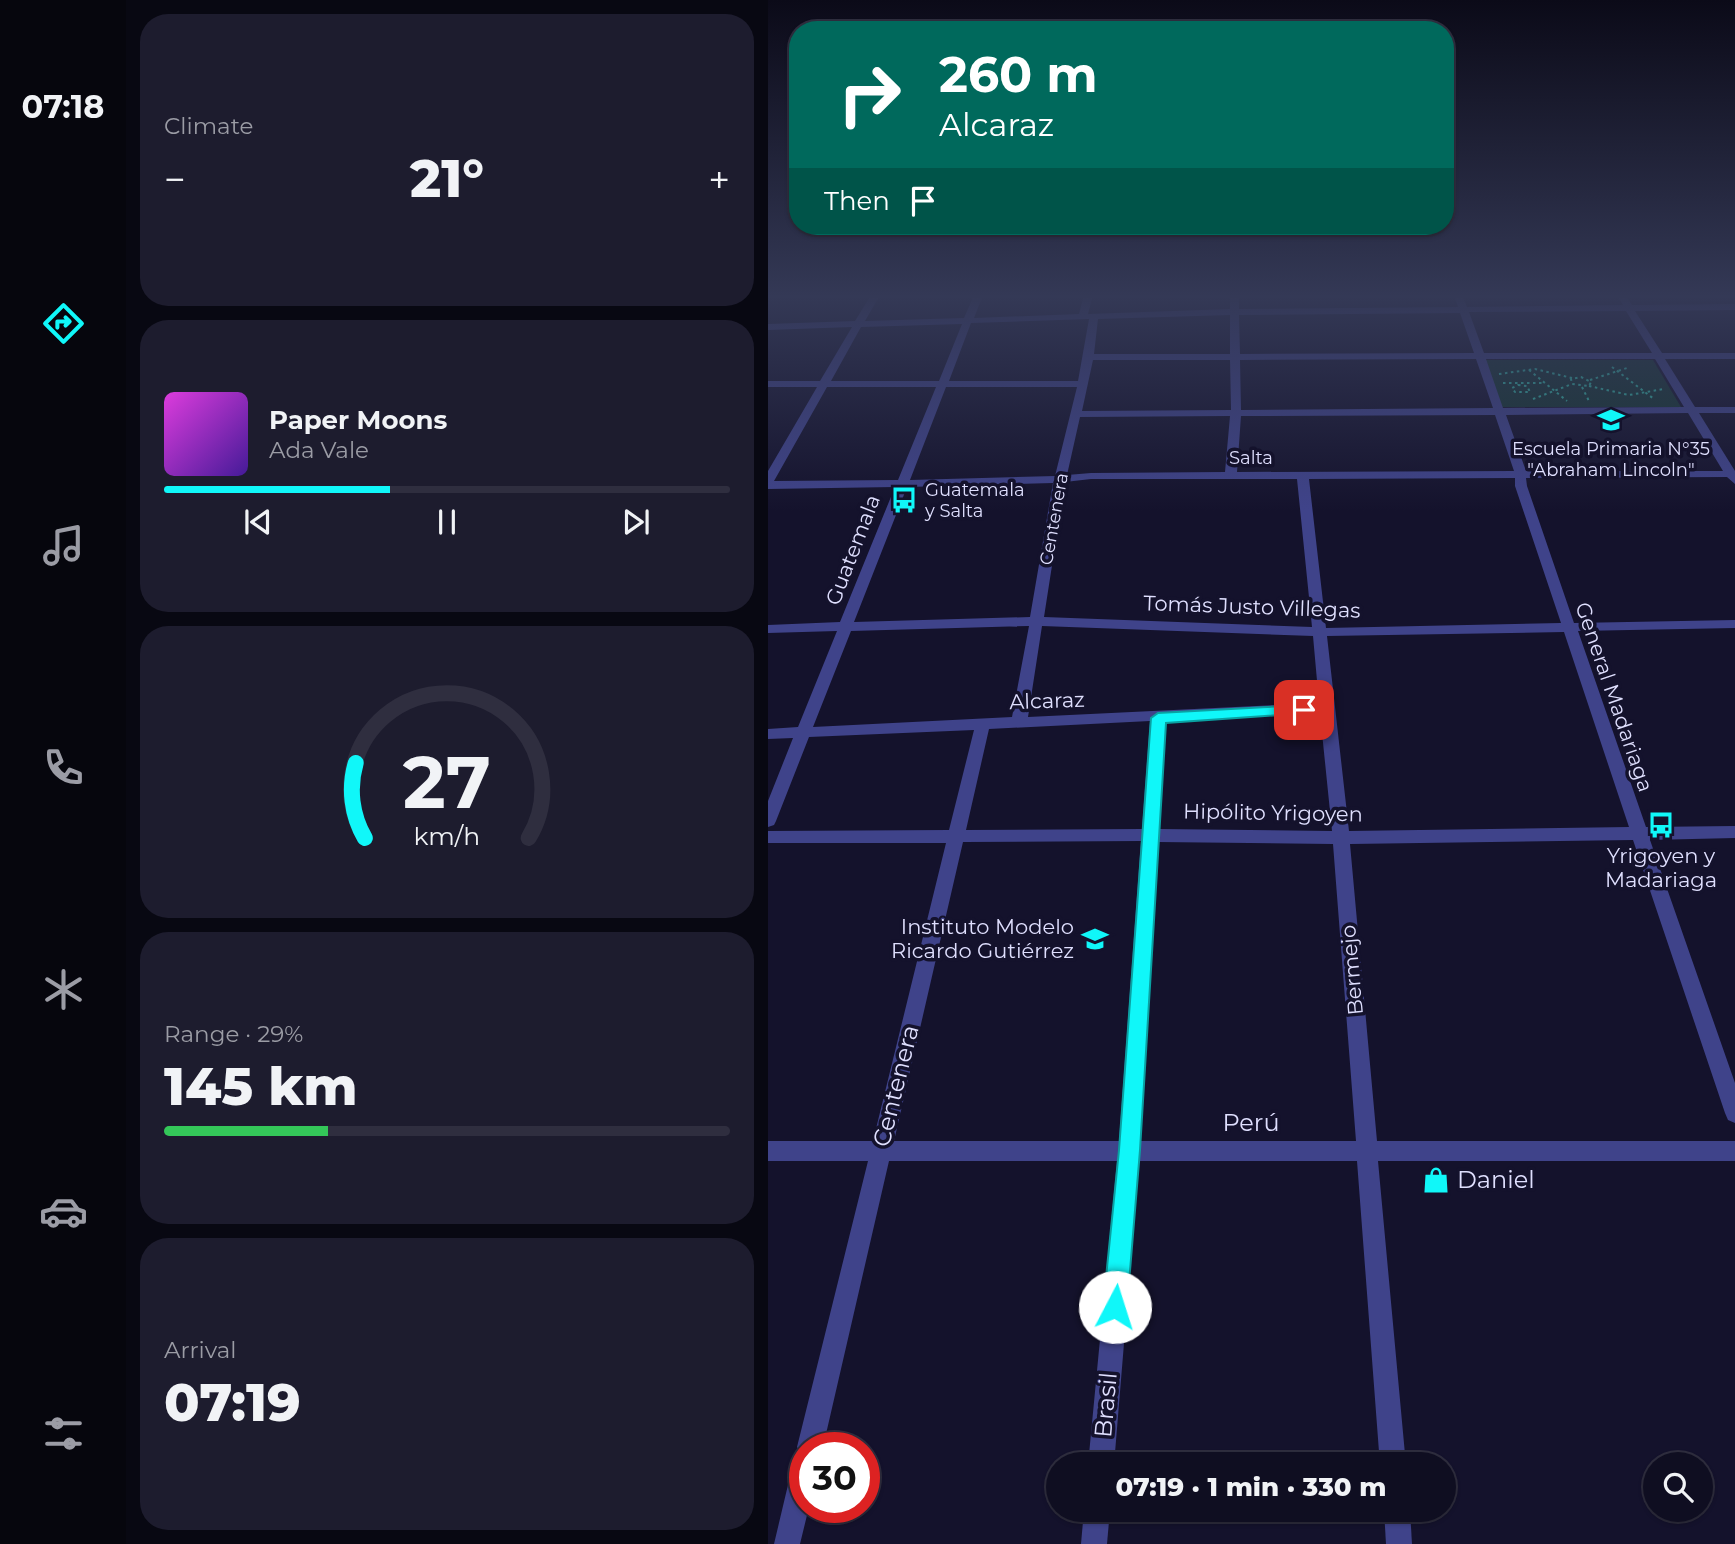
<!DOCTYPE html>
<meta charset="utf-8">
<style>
:root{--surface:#0f0e21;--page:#1d1c2e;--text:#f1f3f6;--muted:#9b9ca5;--line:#2f2e3f;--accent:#10f7f9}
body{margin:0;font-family:Montserrat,sans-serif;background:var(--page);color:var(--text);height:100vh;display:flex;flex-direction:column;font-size:26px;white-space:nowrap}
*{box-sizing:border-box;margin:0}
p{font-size:23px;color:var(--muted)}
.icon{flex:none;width:38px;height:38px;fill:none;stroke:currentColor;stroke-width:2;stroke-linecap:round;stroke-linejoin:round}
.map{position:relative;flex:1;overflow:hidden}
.details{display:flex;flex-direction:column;gap:14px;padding:14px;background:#080812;width:642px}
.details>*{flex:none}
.hud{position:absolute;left:21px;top:21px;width:665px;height:214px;border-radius:28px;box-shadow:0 2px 5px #0004,0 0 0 2px var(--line);background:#00695c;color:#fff;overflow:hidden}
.controls{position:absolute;left:875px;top:1452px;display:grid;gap:14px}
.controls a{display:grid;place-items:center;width:70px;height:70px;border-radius:50%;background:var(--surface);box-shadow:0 2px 5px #0004,0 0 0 2px var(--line);font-size:35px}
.speed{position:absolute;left:21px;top:1432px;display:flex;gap:14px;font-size:35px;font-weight:700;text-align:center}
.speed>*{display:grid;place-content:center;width:91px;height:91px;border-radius:50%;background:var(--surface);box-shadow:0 2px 5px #0004,0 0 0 2px var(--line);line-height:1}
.speed .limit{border:10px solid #d22;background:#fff;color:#111}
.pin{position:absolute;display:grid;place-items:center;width:60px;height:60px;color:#fff;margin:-30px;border-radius:14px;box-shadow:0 4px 10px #0006}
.me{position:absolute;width:77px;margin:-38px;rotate:5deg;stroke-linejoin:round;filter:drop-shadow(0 0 5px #0008)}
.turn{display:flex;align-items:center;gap:24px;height:147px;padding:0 35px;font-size:32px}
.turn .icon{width:91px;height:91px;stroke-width:2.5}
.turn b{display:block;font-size:49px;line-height:60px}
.then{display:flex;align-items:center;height:66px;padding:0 35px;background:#0003;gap:14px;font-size:26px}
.big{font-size:52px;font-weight:800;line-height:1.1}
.details .widget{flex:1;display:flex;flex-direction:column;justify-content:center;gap:10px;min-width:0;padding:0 24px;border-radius:28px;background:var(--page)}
.details .dial{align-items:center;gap:0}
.dial svg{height:182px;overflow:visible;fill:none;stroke:var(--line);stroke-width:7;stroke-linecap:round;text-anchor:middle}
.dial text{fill:var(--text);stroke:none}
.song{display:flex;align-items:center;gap:21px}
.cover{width:84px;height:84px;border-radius:10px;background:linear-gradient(135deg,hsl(300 70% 55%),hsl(260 70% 35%))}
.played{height:7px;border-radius:4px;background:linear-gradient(90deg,var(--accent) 40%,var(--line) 40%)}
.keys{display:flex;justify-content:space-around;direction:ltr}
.heat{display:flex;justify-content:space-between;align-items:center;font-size:38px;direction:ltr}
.charge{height:10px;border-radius:5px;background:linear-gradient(90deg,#34c759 29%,var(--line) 0)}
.trip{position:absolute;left:278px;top:1452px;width:410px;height:70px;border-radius:35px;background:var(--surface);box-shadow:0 2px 5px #0004,0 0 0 2px var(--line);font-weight:800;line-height:70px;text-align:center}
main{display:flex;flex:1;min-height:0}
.tab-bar{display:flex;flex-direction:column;width:126px;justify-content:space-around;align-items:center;background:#06060d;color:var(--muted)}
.tab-bar .icon{width:49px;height:49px}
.tab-bar .on{color:var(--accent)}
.tab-bar b{font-size:32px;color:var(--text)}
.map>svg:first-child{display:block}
.green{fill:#163632}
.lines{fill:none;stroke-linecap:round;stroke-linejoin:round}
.path{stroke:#34bca7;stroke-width:2;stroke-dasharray:2.5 3.5;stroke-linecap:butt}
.street{fill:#3f438a;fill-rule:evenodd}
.route{fill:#10f7f9;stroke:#0aa1a2;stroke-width:2}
.labels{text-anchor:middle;stroke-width:7;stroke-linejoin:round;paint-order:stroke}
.far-poi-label{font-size:18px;fill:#dfdffe;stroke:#14122c}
.far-street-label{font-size:18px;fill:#dfdffe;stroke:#14122c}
.street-label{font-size:21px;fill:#dfdffe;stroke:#14122c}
.poi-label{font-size:21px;fill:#dfdffe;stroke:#14122c}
.near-street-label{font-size:24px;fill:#dfdffe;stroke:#14122c}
.near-poi-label{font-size:24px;fill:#dfdffe;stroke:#14122c;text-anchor:start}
</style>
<main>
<nav class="tab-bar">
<b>07:18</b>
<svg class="icon on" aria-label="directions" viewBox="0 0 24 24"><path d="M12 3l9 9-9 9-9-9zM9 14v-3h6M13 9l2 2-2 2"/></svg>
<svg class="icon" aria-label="music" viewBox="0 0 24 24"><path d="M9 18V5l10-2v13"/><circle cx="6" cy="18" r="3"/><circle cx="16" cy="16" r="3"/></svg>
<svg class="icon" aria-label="phone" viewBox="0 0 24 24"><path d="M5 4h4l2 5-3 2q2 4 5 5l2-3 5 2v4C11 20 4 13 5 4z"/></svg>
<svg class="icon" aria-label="climate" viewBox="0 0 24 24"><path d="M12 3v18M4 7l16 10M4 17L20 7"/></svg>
<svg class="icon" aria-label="car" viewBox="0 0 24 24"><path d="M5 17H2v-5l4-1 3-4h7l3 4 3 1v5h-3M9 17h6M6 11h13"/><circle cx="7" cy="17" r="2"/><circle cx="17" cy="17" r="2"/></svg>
<svg class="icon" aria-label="filters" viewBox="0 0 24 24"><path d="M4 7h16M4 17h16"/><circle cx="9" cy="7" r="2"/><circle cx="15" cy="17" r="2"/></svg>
</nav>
<section class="details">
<div class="widget"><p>Climate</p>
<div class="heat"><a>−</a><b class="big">21°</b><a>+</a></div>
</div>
<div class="widget">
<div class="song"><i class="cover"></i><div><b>Paper Moons</b><p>Ada Vale</p></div></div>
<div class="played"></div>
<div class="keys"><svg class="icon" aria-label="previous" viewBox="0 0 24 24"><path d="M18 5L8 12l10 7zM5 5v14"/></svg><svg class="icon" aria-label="pause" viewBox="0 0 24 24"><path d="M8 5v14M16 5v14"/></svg><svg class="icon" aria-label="next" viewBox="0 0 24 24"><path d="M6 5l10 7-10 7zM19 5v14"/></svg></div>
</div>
<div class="widget dial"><svg viewBox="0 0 100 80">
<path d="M14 69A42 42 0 1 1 86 69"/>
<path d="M14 69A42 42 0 0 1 10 36" stroke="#10f7f9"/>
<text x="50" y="56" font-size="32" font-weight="700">27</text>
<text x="50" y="72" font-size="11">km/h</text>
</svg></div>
<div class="widget"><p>Range · 29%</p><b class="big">145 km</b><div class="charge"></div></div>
<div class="widget"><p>Arrival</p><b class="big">07:19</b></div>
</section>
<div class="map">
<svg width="967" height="1544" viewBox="0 0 967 1544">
<rect width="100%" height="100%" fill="#14122c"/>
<path class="green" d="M717,360H885L913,407H733Z"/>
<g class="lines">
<g class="path">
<path d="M844,367L886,399"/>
<path d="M761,370L799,401"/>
<path d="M731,374L767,369L804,378"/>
<path d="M813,377L823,382L821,386L804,384L803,379Z"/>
<path d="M822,380L859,368"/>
<path d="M735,383H777"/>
<path d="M750,385L759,386L762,392H747L744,388Z"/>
<path d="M821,386L861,395L896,389"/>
<path d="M814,387L821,401"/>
<path d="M765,399L804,384"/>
</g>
<g class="street">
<path d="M103,295H112L97,321L196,318L206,295H215L206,318L311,314L316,295H325L320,314L462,309V295H471V309L690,307L686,295H694L699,307L855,305L849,295H857L864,305L967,304V310L867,311L894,353H967V359H897L927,407H967V413H931L967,471V484L959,477L758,478L759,486L806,623L967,620V628L810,631L878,827L967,826V838L882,840L967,1083V1123L960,1120L957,1113L865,840L582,844L609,1141H967V1161H610L638,1465H612L589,1161H371L346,1465H320L349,1161H121L55,1447H37V1507H41L32,1544H6L24,1468L28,1459L34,1456L29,1447L100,1161H0V1141H105L178,843H0V831L181,830L206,730L41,737L8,821L6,825L0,827V801L25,738L0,739V729L30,727L69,631L0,633V625L72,622L127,487L0,489V471L49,387H0V381H52L84,327L0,330V324L87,321ZM858,311L884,353H716L701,312ZM692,313L706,353L472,354L471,315ZM462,315V354H326L330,319ZM321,319L310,381H181L203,323ZM194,324L171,381H63L93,327ZM708,359L725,408L473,410L472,360ZM718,359H887L916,407L735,408ZM325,360H462L463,410L314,411ZM59,387H168L130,480L6,481ZM178,387H309L287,476L142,480ZM920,413L955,471H758L738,415ZM727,415L746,471L469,472L473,416ZM462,416L457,472L323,473L299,475L312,417ZM747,478V486L793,623L558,628L541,479ZM323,479H529L544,627L276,617L297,482ZM285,483L262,617L86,622L139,487ZM261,626L244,717L45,727L83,631ZM274,626L545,636L551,703L260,717ZM796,632L861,827L581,831L559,636ZM552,713L564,831L391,829L397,721ZM382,721L374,829L198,830L221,729ZM373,841L351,1141H126L195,842ZM390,842L565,844L588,1141H372Z"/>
<path d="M316,1510H342L339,1544H313Z"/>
<path d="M616,1510H642L644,1544H618Z"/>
</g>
</g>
<linearGradient id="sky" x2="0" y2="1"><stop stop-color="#0b0a18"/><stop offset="0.58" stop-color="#343956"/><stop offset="1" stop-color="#343956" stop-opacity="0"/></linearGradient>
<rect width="967" height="511" fill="url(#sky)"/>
<path class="route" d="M536,705L541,706V713L398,723L372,1150L359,1307L355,1316L347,1319L339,1316L335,1307L351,1150L383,718L390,713Z"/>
<defs>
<g id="school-bare" transform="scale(2.1)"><path d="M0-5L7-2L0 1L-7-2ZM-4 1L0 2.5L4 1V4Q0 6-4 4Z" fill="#10f7f9" stroke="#14122c" stroke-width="2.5" paint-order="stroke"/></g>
<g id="bus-bare" transform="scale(2.1)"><path d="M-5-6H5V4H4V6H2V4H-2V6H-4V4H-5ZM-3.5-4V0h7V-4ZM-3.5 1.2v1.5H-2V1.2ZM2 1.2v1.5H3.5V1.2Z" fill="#10f7f9" stroke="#14122c" stroke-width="2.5" paint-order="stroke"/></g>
<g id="shop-bare" transform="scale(2.1)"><path d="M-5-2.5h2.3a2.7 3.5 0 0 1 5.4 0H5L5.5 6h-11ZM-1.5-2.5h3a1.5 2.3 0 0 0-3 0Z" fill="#10f7f9" stroke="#14122c" stroke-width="2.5" paint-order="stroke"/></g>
</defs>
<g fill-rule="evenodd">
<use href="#school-bare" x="843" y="420"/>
<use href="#bus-bare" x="136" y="500"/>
<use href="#bus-bare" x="893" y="825"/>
<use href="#school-bare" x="327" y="939"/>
<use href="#shop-bare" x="668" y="1180"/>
</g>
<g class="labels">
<g class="far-poi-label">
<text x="843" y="455">Escuela Primaria N°35<tspan x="843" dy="21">"Abraham Lincoln"</tspan></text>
<text x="157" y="496" text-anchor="start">Guatemala<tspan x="157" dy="21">y Salta</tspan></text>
</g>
<g class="far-street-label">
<text x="483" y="464">Salta</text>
<text transform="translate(286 519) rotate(-80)" y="6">Centenera</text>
</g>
<g class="street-label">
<text transform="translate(85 550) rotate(-69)" y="7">Guatemala</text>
<text transform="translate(484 607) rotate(2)" y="7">Tomás Justo Villegas</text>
<text transform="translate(846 697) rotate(71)" y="7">General Madariaga</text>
<text transform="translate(279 701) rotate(-2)" y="7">Alcaraz</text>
<text transform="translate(505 813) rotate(1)" y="7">Hipólito Yrigoyen</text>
<text transform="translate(584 970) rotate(-95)" y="7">Bermejo</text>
</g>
<g class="poi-label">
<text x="893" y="863">Yrigoyen y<tspan x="893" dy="24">Madariaga</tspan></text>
<text x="306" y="934" text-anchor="end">Instituto Modelo<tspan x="306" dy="24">Ricardo Gutiérrez</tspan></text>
</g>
<g class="near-street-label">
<text transform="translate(128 1086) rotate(-76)" y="8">Centenera</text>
<text x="483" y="1131">Perú</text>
<text transform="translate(338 1405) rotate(-85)" y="8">Brasil</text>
</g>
<g class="near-poi-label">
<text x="689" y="1188">Daniel</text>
</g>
</g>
</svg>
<div class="controls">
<a><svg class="icon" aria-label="search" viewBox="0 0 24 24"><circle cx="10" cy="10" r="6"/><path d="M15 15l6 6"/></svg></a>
</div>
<div class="speed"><div class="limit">30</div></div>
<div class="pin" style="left:536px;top:710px;background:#d93025"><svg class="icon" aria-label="arrive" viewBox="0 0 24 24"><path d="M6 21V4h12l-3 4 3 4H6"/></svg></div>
<svg class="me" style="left:347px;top:1307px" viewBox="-20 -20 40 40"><circle r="19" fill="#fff"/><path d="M0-13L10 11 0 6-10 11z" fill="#10f7f9"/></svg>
<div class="trip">07:19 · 1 min · 330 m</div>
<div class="hud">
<div class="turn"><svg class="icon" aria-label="right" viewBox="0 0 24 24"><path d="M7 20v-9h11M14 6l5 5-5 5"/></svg><div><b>260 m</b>Alcaraz</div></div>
<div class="then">Then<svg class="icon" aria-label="arrive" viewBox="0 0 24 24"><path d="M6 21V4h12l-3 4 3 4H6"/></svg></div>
</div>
</div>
</main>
